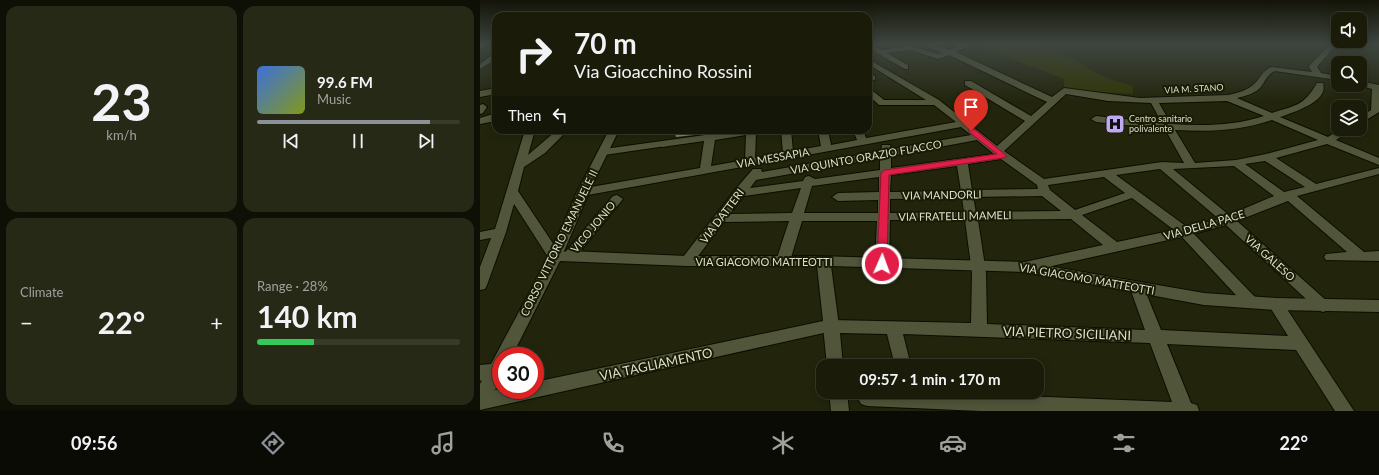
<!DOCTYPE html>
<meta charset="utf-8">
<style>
:root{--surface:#1a1c09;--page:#272917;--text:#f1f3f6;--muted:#9fa19c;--line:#383a2a;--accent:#8c9099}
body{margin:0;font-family:Lato,sans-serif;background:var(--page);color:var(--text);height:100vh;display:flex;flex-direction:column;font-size:15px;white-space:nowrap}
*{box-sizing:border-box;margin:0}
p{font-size:13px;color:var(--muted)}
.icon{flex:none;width:22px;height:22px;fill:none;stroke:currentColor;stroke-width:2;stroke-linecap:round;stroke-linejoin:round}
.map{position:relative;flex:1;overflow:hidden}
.drawer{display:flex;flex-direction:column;gap:6px;padding:6px;background:#0e0f05;width:480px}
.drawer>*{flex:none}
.hud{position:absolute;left:12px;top:12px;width:380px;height:122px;border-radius:12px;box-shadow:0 2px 10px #0003,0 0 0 1px var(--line);background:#1a1c09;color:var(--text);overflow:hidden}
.controls{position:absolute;left:851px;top:12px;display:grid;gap:8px}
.controls a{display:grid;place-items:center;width:36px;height:36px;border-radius:8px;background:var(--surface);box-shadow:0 2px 10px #0003,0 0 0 1px var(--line);font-size:20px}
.speed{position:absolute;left:12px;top:347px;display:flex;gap:8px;font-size:20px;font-weight:700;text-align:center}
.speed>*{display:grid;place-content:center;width:52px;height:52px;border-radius:50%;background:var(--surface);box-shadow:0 2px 10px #0003,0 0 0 1px var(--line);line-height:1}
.speed .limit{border:6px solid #d22;background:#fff;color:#111}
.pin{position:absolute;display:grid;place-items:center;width:34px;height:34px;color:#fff;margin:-41px -17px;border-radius:50% 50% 50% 0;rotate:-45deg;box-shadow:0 0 4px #0007}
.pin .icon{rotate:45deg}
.me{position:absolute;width:44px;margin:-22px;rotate:2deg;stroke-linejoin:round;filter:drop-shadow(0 0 3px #0008)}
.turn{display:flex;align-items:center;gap:14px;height:84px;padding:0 16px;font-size:18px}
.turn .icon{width:52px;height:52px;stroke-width:2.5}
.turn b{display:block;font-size:28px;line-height:34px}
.then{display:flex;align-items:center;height:38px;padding:0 16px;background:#0003;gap:8px;font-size:15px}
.big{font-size:30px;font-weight:700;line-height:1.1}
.drawer .tile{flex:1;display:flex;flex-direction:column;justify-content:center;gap:6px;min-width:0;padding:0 14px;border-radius:12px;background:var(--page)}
.drawer .dial{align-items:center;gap:0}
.dial b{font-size:52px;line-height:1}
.song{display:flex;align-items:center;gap:12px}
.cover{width:48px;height:48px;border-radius:6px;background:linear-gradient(135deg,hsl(220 70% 55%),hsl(70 70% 35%))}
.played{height:4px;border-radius:2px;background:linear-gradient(90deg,var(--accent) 85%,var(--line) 85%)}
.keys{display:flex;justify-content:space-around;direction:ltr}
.heat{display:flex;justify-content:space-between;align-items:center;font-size:22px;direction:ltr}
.charge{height:6px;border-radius:3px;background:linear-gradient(90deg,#34c759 28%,var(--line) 0)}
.drawer .tiles{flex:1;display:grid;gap:6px;grid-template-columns:repeat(2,1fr)}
.trip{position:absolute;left:336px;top:359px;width:228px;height:40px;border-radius:12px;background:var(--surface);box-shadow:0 2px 10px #0003,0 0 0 1px var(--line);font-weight:700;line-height:40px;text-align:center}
.tabs{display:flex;height:64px;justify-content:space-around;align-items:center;background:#0a0b04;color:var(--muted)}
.tabs .icon{width:28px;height:28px}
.tabs .current{color:var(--accent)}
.tabs b{font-size:18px;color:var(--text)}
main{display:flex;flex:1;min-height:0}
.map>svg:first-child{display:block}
.green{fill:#303504}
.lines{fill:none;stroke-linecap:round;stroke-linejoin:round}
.pedestrian-casing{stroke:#0c0e00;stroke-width:2}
.minor-casing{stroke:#0c0e00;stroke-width:2}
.tertiary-casing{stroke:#0c0e00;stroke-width:2}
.pedestrian{fill:#51553a;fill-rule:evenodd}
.minor{fill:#51553a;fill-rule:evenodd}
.tertiary{fill:#51553a;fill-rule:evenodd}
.shaded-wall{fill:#828761}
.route{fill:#e11d48;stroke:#92132f}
.labels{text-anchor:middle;stroke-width:4;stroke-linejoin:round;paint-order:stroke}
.far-street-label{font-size:9px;fill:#dcdfcf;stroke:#191c03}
.far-poi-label{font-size:9px;fill:#dcdfcf;stroke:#191c03;text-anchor:start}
.street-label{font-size:11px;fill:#dcdfcf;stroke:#191c03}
.near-street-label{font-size:13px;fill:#dcdfcf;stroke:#191c03}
</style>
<main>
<section class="drawer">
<div class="tiles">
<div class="tile dial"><b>23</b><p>km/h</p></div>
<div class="tile">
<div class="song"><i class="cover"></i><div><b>99.6 FM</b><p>Music</p></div></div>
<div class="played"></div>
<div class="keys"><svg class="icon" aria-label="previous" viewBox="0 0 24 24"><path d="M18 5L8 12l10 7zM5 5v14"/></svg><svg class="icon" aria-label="pause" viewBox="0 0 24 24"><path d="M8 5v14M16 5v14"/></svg><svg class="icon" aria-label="next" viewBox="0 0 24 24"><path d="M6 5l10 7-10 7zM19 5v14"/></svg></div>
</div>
<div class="tile"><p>Climate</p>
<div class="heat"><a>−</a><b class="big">22°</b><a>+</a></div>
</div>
<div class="tile"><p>Range · 28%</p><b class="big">140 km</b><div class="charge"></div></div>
</div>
</section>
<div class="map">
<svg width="899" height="411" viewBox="0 0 899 411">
<rect width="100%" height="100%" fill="#22250c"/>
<path class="green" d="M498,44H557L594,59L614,72L630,79L653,86V94L615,92L584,87V79L496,45Z"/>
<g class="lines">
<g class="pedestrian-casing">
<path id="pedestrian" d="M182,141L187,144L186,146L124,155L119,152L124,149Z"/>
</g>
<g class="minor-casing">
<g id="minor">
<path d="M0,44H8L0,49Z"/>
<path d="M388,44H392L402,50L430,46L458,54L462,53L442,44H453L469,50L483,44H493L476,52L572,97L584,88L660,98L748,95C757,93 766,91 773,85C780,79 782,71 791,67L832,72L829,67L830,65L850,44H857L837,67L841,73L858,76V80L795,71C787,74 785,82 780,88C774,94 765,96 757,98L792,113C816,105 824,106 837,83H843C849,102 813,112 800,117L848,137L860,129H872L856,140L899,158V165L847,144L796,158L836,184L899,168V174L817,196L884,252L899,251V261L846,260L844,257L846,254L867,252L808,201L757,221L848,302L851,306L848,310L843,312L838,310L746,225L714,234L776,298L779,302L776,306L771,308L766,306L702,237L545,272L540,271L538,267L540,263L623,245L591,219L498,220L506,273L507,324L665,330L650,288L652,284L657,283L662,284L664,288L681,330L808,336L788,304L791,300L796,298L801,300L874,411H855L816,350L687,344L711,403L717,405L719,411H501L387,406L381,404L378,398L381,392H446L692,402L670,343L423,334L431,366H415L407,334L360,333L363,366H347L343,326L345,322L351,320L491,323L492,273L485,220H410L409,263L407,266L402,268L397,266L395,263L397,221H322L310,261L308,264L303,266L298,264L296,261L309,221L244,222L212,264L207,266L202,264L200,261L254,191L273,169H281L282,172L401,151L402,145H410L411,149L491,135L481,127L108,195L82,256L133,196L137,195L143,199L94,259H84L82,256L80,260H70L34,204L26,232L7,285L5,289L0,290V267L11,238L0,240V232L15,229L45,130H55L48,155L77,130H88L65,153L44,167L38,191L74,245L97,192L129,130H139L111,187L220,168L224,141L182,147L177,144L182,141L225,135L226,130H236L235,134L261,130H287L285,132L276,134L275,158L303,153L301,130H311L313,151L341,146L338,130H348L351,145L377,140L373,130H383L386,138L476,122L454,105H399L388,95V87L404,100H446L388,64V59L459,100L517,146L545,121L485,85V81H491L551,116L567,102L469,55L458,59L430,50L407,53L428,65V69H425L388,48ZM586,94L628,101L671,103L682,123L616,116L611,119L616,122L685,129L704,163L682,162L564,179L524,151ZM747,101L784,116C754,126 722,126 691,124L679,103ZM792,120L838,140L786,154L756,160L715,163L695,130C728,132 760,131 792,120ZM266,135L265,160L231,166L235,140ZM497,140L514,154L411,168V156ZM400,158V170L335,179L329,176L325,177L323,181L270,188L276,180ZM521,159L557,185L558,189L492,190L488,164ZM785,161L825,187L804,192L765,164ZM477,166L481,191L410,192L411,175ZM754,166L794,196L749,215L693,169ZM680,169L739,219L707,227L636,175ZM399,177V192L358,193L352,197L358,201L398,200V213H324L332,186ZM624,177L645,193L595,210L570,190L568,185ZM321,188L312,213L250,214L264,196ZM562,196L581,211L496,212L493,197ZM482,198L484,212L410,213V199ZM652,198L694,230L637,242L602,215Z"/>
<path d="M13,54H16V59L0,69V64Z"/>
<path d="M388,73L395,76V80L388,79Z"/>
<path d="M880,81L899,85V112L880,124V117L891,110L892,89L878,85H880Z"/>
<path d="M16,88V94L0,97V91Z"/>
<path d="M3,104L7,107L3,113L0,114V105Z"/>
<path d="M16,113V121L0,124V118Z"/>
<path d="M349,392H367L369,411H351Z"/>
</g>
</g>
<g class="tertiary-casing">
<path id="tertiary" d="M89,251L207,256H335L545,262L724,293L796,298L899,300V312L796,310L724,305L545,272L351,266L359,326L357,330L0,410V384L2,380L0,381V365L11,364L70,254ZM80,261L207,266H337L343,321L55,382V390H15L21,378V356H32Z"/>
</g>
<use href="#pedestrian" class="pedestrian"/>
<use href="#minor" class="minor"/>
<use href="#tertiary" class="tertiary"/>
</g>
<path class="shaded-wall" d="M194,130H223V134L196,137Z"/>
<linearGradient id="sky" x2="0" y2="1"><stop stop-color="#131407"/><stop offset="0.43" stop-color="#3e4640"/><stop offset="1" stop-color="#3e4640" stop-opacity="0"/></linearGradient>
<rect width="899" height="102" fill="url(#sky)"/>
<path class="route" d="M489,129H494L527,156L523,158L409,175L407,264L402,267L398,266L397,264L401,173L405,170L517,154L489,132Z"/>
<defs>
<g id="hospital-square" transform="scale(1)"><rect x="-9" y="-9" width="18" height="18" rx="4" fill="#bfa9f4" stroke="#191c03"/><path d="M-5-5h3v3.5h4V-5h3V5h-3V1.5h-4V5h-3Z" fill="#111"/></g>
</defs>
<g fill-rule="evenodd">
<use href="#hospital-square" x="635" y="124"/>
</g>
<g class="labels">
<g class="far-street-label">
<text transform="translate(714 89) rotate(-3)" y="3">VIA M. STANO</text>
</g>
<g class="far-poi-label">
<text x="649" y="122">Centro sanitario<tspan x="649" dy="10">polivalente</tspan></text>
</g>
<g class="street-label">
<text transform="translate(386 157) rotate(-10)" y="4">VIA QUINTO ORAZIO FLACCO</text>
<text transform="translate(293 158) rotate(-10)" y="4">VIA MESSAPIA</text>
<text transform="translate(462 195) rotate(-1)" y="4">VIA MANDORLI</text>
<text transform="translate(242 216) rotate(-53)" y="4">VIA DATTERI</text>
<text transform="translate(475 216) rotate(-1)" y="4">VIA FRATELLI MAMELI</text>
<text transform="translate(724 225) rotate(-16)" y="4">VIA DELLA PACE</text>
<text transform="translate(113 227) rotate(-50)" y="4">VICO JONIO</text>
<text transform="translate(79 243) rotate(-64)" y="4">CORSO VITTORIO EMANUELE II</text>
<text transform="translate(790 258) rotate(42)" y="4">VIA GALESO</text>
<text x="284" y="266">VIA GIACOMO MATTEOTTI</text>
<text transform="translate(607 279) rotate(10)" y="4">VIA GIACOMO MATTEOTTI</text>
</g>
<g class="near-street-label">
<text transform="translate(587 333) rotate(2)" y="5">VIA PIETRO SICILIANI</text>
<text transform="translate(176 364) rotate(-12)" y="5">VIA TAGLIAMENTO</text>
</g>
</g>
</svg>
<div class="controls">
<a><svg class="icon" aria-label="sound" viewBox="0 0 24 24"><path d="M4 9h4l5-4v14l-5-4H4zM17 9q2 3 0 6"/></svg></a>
<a><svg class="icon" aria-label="search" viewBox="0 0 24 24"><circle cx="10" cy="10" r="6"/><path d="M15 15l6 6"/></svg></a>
<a><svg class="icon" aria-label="layers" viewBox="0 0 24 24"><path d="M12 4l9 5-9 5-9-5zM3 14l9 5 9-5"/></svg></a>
</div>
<div class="speed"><div class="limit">30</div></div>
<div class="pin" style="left:491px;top:131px;background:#d93025"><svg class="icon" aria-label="arrive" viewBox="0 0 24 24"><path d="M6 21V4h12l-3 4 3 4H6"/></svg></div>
<svg class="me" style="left:402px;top:264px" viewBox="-20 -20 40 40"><circle r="17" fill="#e11d48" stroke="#fff" stroke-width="3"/><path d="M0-11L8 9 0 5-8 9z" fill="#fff"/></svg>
<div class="trip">09:57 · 1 min · 170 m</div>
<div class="hud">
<div class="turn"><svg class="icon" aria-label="right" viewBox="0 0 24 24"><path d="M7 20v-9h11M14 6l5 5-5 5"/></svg><div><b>70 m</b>Via Gioacchino Rossini</div></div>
<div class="then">Then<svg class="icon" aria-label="left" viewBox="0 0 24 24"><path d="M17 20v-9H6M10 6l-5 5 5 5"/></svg></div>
</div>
</div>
</main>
<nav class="tabs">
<b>09:56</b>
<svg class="icon current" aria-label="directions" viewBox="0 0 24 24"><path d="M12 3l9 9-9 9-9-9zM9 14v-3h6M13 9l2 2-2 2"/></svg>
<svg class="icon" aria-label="music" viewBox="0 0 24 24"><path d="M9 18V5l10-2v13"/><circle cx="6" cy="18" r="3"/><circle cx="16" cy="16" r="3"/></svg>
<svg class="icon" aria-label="phone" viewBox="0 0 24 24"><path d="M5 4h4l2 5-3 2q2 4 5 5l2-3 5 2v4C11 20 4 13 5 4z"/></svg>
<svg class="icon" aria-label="climate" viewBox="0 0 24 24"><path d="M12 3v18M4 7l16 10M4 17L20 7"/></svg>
<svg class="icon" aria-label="car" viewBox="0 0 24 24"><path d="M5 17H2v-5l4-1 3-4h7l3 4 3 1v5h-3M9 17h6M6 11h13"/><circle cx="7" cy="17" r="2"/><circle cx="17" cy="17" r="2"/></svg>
<svg class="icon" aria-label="filters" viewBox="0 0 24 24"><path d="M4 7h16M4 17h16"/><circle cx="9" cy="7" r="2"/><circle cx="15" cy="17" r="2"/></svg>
<b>22°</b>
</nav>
